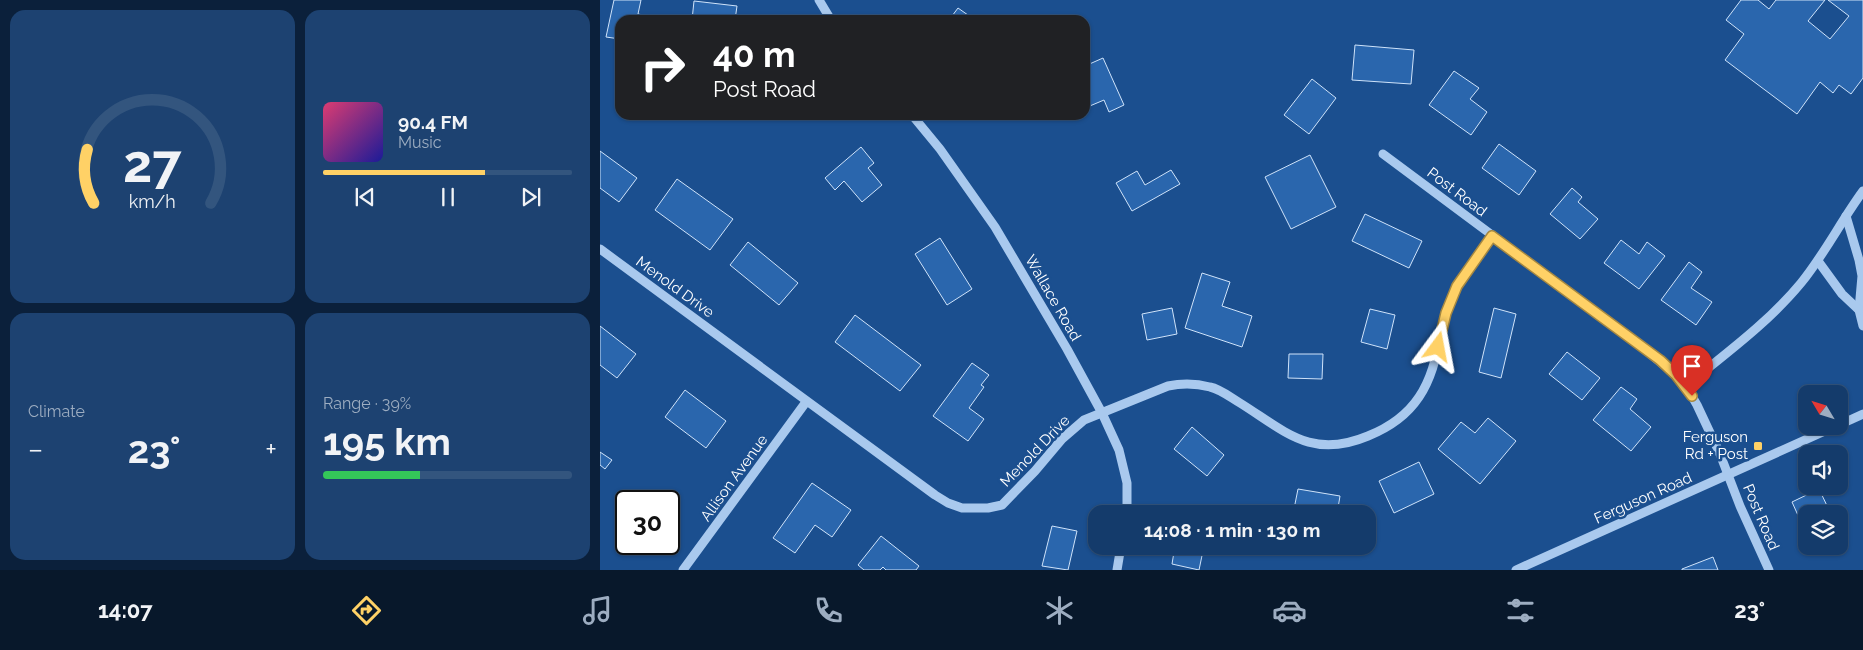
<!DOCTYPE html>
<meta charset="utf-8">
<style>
:root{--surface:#143b6b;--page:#1d4271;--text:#f1f3f6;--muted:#9dadc1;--line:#33557e;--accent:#ffd166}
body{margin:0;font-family:Raleway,sans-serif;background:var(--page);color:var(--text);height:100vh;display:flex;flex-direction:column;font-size:19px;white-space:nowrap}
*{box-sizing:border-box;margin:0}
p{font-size:16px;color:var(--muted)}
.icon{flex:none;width:28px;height:28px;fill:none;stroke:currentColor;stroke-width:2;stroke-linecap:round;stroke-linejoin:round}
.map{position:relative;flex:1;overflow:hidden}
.drawer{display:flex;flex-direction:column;gap:10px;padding:10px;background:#0b203b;width:600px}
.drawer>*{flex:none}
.guide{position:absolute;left:15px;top:15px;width:475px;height:105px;border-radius:15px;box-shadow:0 1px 4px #0004,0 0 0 1px var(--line);background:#202124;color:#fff;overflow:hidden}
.needle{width:32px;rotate:308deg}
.buttons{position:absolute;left:1198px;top:385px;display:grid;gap:10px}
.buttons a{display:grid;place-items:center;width:50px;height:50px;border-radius:10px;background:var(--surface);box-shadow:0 1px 4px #0004,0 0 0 1px var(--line);font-size:25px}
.speed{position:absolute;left:15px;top:490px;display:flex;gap:10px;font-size:25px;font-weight:700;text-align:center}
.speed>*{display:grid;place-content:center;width:65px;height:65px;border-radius:50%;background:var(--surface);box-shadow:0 1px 4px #0004,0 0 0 1px var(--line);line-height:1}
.speed .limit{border:2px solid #111;border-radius:8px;background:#fff;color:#111}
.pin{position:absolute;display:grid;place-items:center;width:42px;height:42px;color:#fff;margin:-51px -21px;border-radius:50% 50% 50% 0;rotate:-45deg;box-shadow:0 0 5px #0007}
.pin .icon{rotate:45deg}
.me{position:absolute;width:55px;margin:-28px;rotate:13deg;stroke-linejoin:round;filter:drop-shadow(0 0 4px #0008)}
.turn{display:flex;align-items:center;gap:18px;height:105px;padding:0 15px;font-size:22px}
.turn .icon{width:65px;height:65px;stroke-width:2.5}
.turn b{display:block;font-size:35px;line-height:42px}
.big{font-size:38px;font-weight:700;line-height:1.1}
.drawer .tile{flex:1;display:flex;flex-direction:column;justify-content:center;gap:8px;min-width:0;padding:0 18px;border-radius:15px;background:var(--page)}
.drawer .dial{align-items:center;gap:0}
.dial svg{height:130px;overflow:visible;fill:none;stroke:var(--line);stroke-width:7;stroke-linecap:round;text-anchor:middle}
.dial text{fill:var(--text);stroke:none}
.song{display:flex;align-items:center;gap:15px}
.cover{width:60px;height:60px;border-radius:8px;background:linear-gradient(135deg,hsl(340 70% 55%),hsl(240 70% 35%))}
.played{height:5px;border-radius:2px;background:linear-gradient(90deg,var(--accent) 65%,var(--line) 65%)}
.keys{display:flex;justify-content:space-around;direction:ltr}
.heat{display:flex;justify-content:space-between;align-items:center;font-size:28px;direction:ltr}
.charge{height:8px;border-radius:4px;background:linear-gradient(90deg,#34c759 39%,var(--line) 0)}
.drawer .tiles{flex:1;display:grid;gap:10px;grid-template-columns:repeat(2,1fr)}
.trip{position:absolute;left:488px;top:505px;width:288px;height:50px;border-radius:15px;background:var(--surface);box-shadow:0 1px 4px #0004,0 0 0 1px var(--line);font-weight:700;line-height:50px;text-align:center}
.tab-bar{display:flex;height:80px;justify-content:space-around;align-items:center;background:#08182b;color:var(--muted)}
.tab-bar .icon{width:35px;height:35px}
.tab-bar .active{color:var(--accent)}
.tab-bar b{font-size:22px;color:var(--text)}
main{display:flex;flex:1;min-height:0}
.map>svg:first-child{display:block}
.building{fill:#2a66ad;stroke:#cfe3fa}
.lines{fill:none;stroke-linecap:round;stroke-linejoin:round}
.minor{stroke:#a9c9ee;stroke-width:9}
.route-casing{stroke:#a68842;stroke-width:12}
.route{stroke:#ffd166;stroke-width:9}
.poi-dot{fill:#ffd166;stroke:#1b4f8f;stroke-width:2}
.labels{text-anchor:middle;stroke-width:5;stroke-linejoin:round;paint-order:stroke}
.street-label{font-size:15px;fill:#fff;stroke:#1b4f8f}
.poi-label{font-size:15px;fill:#fff;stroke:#1b4f8f;text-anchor:end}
</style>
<main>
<section class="drawer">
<div class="tiles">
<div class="tile dial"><svg viewBox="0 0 100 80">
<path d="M14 69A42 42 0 1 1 86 69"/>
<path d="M14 69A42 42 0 0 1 10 36" stroke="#ffd166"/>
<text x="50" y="56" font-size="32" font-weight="700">27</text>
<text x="50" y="72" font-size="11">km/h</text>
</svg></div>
<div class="tile">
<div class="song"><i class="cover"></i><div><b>90.4 FM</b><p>Music</p></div></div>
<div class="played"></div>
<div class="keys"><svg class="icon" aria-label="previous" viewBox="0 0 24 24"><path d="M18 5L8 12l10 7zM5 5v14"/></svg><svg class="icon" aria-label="pause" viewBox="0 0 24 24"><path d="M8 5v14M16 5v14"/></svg><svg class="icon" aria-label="next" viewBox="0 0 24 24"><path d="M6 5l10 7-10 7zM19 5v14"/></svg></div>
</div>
<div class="tile"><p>Climate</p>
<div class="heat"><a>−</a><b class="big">23°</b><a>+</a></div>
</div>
<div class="tile"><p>Range · 39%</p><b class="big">195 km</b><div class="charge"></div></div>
</div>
</section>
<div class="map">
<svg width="1263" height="570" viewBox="0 0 1263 570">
<rect width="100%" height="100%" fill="#1b4f8f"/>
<g class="building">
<path d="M14,0H41L38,14L59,18V20H20V39L6,37Z"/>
<path d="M1141,0H1158L1169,9L1176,0H1225L1208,21L1230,39L1249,16L1228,0H1263V78L1251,94L1239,85L1233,93L1220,82L1197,114L1125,60L1144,34L1126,20Z"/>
<path d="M94,1L137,6L135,20H92Z"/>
<path d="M358,8L375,20H349Z"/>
<path d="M755,45L814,50L811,84L752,80Z"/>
<path d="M503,58L524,105L509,112L504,100L485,108V66Z"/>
<path d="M854,71L879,88L870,99L887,112L871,135L829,105Z"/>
<path d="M712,79L736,98L709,134L684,115Z"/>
<path d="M899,144L936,171L919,195L882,168Z"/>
<path d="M261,147L274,163L268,168L282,185L262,202L244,181L235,190L225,178Z"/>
<path d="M0,151L37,178L19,202L0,188Z"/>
<path d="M710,155L736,207L691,229L665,177Z"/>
<path d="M571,170L580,184L532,211L516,183L537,171L545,185Z"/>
<path d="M77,179L133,219L110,250L55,210Z"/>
<path d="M972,188L982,197L978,202L998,219L980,239L950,214Z"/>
<path d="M765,214L822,241L809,268L752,241Z"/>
<path d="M340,238L372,289L347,305L315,254Z"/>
<path d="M1021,240L1039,254L1047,242L1065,256L1039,289L1004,263Z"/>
<path d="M148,242L198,283L179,305L130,265Z"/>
<path d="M1089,262L1102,272L1091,288L1112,302L1096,325L1061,300Z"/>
<path d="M602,273L630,282L622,306L652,316L642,347L585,328Z"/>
<path d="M572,308L577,334L547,340L542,314Z"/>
<path d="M894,308L916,314L901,378L879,372Z"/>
<path d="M770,309L795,315L787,349L761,342Z"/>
<path d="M255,315L321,365L300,391L235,342Z"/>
<path d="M0,326L36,354L17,378L0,365Z"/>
<path d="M967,352L1000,378L982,400L949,374Z"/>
<path d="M689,354H723L722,379L688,378Z"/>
<path d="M372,363L389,375L381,385L384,387L369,408L384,419L368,441L333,416Z"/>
<path d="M1021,387L1037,399L1030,409L1051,427L1031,451L993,420Z"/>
<path d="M85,390L126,421L106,448L65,417Z"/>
<path d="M888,418L916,441L880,484L838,449L861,422L875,433Z"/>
<path d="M592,427L624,455L607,476L574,449Z"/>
<path d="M0,452L12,460L5,469L0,465Z"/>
<path d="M819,462L834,494L794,513L779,481Z"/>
<path d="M212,483L251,510L232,537L215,525L195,553L173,538Z"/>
<path d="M698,489L740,496L737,514H693Z"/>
<path d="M1219,489L1231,514H1206V533L1192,502Z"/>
<path d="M27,496L33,501H26V522L15,513Z"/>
<path d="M452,526L477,531L468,570L442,566Z"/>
<path d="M281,536L319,566L316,570H286L283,567L280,570H264L258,565Z"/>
<path d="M575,546H604L599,570L572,564Z"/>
<path d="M1212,546H1237L1216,555Z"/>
<path d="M1113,557L1118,570H1082V569Z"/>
</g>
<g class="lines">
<g class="minor">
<path d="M219,0L231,20"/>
<path d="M312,115L340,149L395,227L467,349L502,413L519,450L527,483V514"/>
<path d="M783,154L1032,339L1076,375L1086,386L1097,405L1120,454L1140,506L1169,570"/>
<path d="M1246,216L1259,260L1262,276L1259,310L1263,326"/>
<path d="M0,249L335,495L348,503L362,508H388L402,505L435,471L462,439L484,420L568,386C582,383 595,383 610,387C620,389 630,397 640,403C685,431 711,460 768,436C788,428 807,415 819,397C836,372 838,342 846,314C855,285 874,260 892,236"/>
<path d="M1218,261L1242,294L1259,310"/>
<path d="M1086,386C1125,354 1168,323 1201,283C1224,255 1241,221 1263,191"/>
<path d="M1239,425L1263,414"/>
<path d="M83,570L206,402"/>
<path d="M517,570L521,546"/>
<path d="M916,570L1236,426"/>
</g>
</g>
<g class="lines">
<g class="route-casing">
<path id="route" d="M838,347L846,313L857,286L892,236L1060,360L1076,375L1092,396"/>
</g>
<use href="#route" class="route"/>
</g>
<rect class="poi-dot" x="1153" y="441" width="10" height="10" rx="2.5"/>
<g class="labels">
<g class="street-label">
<text transform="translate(857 192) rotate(37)" y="5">Post Road</text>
<text transform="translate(75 287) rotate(36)" y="5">Menold Drive</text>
<text transform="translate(453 298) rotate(60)" y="5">Wallace Road</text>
<text transform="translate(435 451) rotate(-46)" y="5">Menold Drive</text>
<text transform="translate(134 478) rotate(-54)" y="5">Allison Avenue</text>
<text transform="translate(1043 498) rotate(-24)" y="5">Ferguson Road</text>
<text transform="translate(1161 517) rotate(67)" y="5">Post Road</text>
</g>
<g class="poi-label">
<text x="1148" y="442">Ferguson<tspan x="1148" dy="17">Rd + Post</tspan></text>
</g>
</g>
</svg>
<div class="buttons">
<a><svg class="needle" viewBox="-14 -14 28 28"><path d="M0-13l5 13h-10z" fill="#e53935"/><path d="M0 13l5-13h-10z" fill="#9dadc1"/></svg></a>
<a><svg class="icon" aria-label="sound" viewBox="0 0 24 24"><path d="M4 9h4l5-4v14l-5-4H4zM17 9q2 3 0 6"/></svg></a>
<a><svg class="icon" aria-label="layers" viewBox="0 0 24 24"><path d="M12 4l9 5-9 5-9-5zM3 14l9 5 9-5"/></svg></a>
</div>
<div class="speed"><div class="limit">30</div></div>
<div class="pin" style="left:1092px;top:396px;background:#d93025"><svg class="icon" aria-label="arrive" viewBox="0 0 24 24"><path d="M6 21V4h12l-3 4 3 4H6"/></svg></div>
<svg class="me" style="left:838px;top:347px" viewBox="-20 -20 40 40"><path d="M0-17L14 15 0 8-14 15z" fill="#ffd166" stroke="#fff" stroke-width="4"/></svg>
<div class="trip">14:08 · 1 min · 130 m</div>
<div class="guide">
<div class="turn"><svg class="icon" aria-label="right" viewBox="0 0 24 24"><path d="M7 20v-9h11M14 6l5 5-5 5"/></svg><div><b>40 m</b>Post Road</div></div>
</div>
</div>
</main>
<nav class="tab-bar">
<b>14:07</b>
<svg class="icon active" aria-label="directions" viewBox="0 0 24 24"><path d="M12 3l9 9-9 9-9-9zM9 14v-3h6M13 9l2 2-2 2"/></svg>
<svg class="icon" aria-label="music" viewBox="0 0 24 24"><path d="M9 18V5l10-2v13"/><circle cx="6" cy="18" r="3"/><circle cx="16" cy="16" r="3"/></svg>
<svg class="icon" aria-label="phone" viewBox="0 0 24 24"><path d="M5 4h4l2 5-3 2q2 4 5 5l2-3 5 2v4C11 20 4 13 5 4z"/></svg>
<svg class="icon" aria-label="climate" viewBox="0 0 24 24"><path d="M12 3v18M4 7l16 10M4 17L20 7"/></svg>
<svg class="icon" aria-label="car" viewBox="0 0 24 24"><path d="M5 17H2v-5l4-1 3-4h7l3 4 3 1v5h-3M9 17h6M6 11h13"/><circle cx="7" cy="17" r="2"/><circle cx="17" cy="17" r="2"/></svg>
<svg class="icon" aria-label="filters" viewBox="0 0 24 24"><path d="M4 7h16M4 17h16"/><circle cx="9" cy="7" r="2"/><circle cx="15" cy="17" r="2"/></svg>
<b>23°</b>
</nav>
